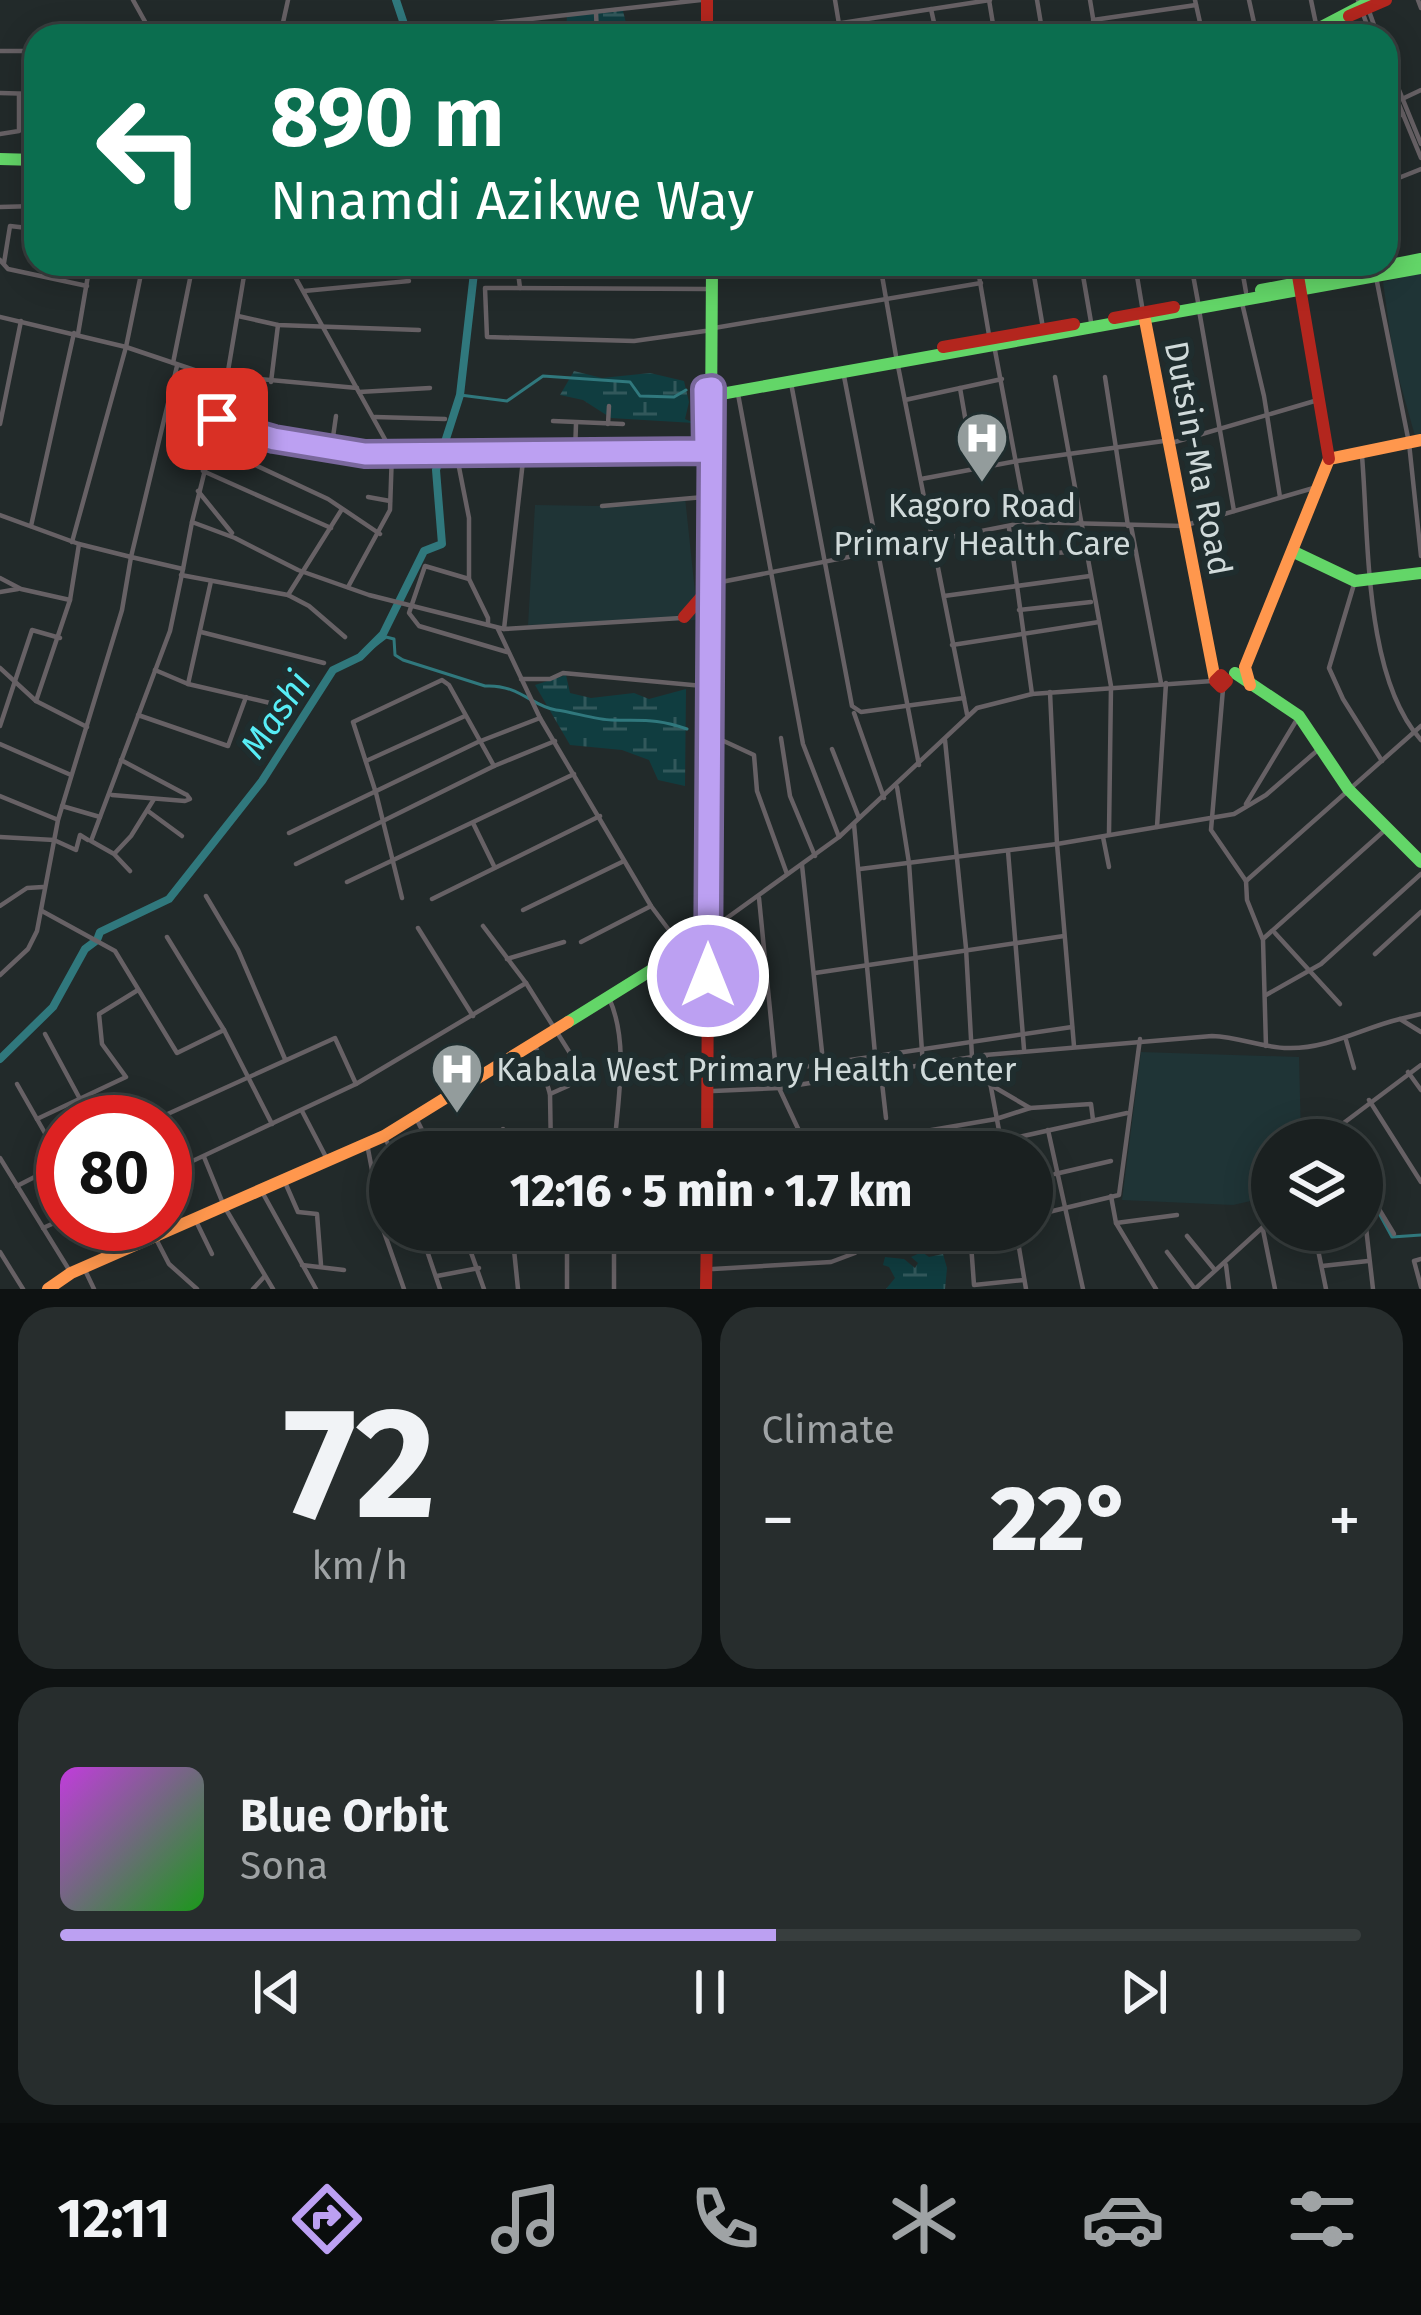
<!DOCTYPE html>
<meta charset="utf-8">
<style>
:root{--surface:#1a2020;--page:#272d2d;--text:#f1f3f6;--muted:#9fa3a5;--line:#383e3e;--accent:#bca0f2}
body{margin:0;font-family:"Fira Sans",sans-serif;background:var(--page);color:var(--text);height:100vh;display:flex;flex-direction:column;font-size:45px;white-space:nowrap}
*{box-sizing:border-box;margin:0}
p{font-size:39px;color:var(--muted)}
.icon{flex:none;width:66px;height:66px;fill:none;stroke:currentColor;stroke-width:2;stroke-linecap:round;stroke-linejoin:round}
.map{position:relative;height:1289px;overflow:hidden}
.drawer{display:flex;flex-direction:column;gap:18px;padding:18px;background:#0e1212;flex:1}
.drawer>*{flex:none}
.hud{position:absolute;left:24px;top:24px;width:1374px;height:252px;border-radius:36px;box-shadow:0 6px 30px #0003,0 0 0 3px var(--line);background:#0b6e4f;color:#fff;overflow:hidden}
.tools{position:absolute;left:1251px;top:1119px;display:grid;gap:24px}
.tools a{display:grid;place-items:center;width:132px;height:132px;border-radius:50%;background:var(--surface);box-shadow:0 6px 30px #0003,0 0 0 3px var(--line);font-size:60px}
.speed{position:absolute;left:36px;top:1095px;display:flex;gap:24px;font-size:60px;font-weight:700;text-align:center}
.speed>*{display:grid;place-content:center;width:156px;height:156px;border-radius:50%;background:var(--surface);box-shadow:0 6px 30px #0003,0 0 0 3px var(--line);line-height:1}
.speed .limit{border:18px solid #d22;background:#fff;color:#111}
.pin{position:absolute;display:grid;place-items:center;width:102px;height:102px;color:#fff;margin:-51px;border-radius:24px;box-shadow:0 6px 18px #0006}
.me{position:absolute;width:132px;margin:-66px;rotate:0deg;stroke-linejoin:round;filter:drop-shadow(0 0 9px #0008)}
.turn{display:flex;align-items:center;gap:42px;height:252px;padding:0 48px;font-size:54px}
.turn .icon{width:156px;height:156px;stroke-width:2.5}
.turn b{display:block;font-size:84px;line-height:102px}
.big{font-size:90px;font-weight:800;line-height:1.1}
.drawer .card{flex:1;display:flex;flex-direction:column;justify-content:center;gap:18px;min-width:0;padding:0 42px;border-radius:36px;background:var(--page)}
.drawer .dial{align-items:center;gap:0}
.dial b{font-size:156px;line-height:1}
.song{display:flex;align-items:center;gap:36px}
.cover{width:144px;height:144px;border-radius:18px;background:linear-gradient(135deg,hsl(290 70% 55%),hsl(120 70% 35%))}
.played{height:12px;border-radius:6px;background:linear-gradient(90deg,var(--accent) 55%,var(--line) 55%)}
.keys{display:flex;justify-content:space-around;direction:ltr}
.heat{display:flex;justify-content:space-between;align-items:center;font-size:66px;direction:ltr}
.drawer .tiles{flex:1;display:grid;gap:18px;grid-template-columns:1fr 1fr}
.card:last-child{grid-column:span 2}
.trip{position:absolute;left:369px;top:1131px;width:684px;height:120px;border-radius:60px;background:var(--surface);box-shadow:0 6px 30px #0003,0 0 0 3px var(--line);font-weight:800;line-height:120px;text-align:center}
.dock{display:flex;height:192px;justify-content:space-around;align-items:center;background:#0a0d0d;color:var(--muted)}
.dock .icon{width:84px;height:84px}
.dock .selected{color:var(--accent)}
.dock b{font-size:54px;color:var(--text)}
.map>svg:first-child{display:block}
.built{fill:#1f3436}
.wetland{fill:url(#wetland-marsh)}
.lines{fill:none;stroke-linecap:round;stroke-linejoin:round}
.stream{stroke:#30787d;stroke-width:3}
.river{stroke:#30787d;stroke-width:8}
.street{stroke:#676165;stroke-width:4.5}
.fast{stroke:#63d668;stroke-width:12}
.slow{stroke:#ff974d;stroke-width:12}
.jam{stroke:#b3261e;stroke-width:12}
.route-casing{stroke:#7a689d;stroke-width:30}
.route{stroke:#bca0f2;stroke-width:21}
.labels{text-anchor:middle;stroke-width:12;stroke-linejoin:round;paint-order:stroke}
.street-label{font-size:33px;fill:#d0dada;stroke:#1f2d2e}
.poi-label{font-size:33px;fill:#d0dada;stroke:#1f2d2e}
.water-label{font-size:36px;font-style:italic;fill:#57edf6;stroke:#1f2d2e}
</style>
<div class="map">
<svg width="1421" height="1289" viewBox="0 0 1421 1289">
<defs>
<pattern id="wetland-marsh" width="20" height="14" patternUnits="userSpaceOnUse" patternTransform="scale(3)"><rect width="20" height="14" fill="#103d40"/><path d="M1 5h8M5 5V1M11 12h8M15 12V8" fill="none" stroke="#32585b"/></pattern>
</defs>
<rect width="100%" height="100%" fill="#222a2a"/>
<g class="built">
<path d="M1421,273V435L1415,436L1394,361L1383,282Z"/>
<path d="M685,497L698,620L528,625L535,505L598,506Z"/>
<path d="M1141,1052L1299,1057L1301,1137L1272,1140V1184L1264,1198L1233,1205L1122,1200Z"/>
</g>
<g class="wetland">
<path d="M622,7L629,35L676,27L715,29L717,36H566L567,13Z"/>
<path d="M574,371L602,378L650,373L684,381L689,402L685,419L694,423L611,418L583,400L560,395Z"/>
<path d="M566,675L570,693L591,698L634,693L649,699L686,689L685,786L658,780L649,760L622,750L570,745L535,685Z"/>
<path d="M922,1252L929,1257L943,1254L947,1268L945,1289H886L895,1278L889,1267L883,1265L885,1257L904,1259L915,1268L918,1263L911,1257Z"/>
</g>
<g class="lines">
<g class="stream">
<path d="M460,395L507,401L543,376L630,382L640,396L674,397L686,390"/>
<path d="M360,657L386,637L394,639L395,655L403,660L485,686C519,684 533,707 556,710C573,712 596,720 612,720C643,721 656,718 687,729"/>
<path d="M1380,1215L1392,1237L1421,1235"/>
</g>
<g class="river">
<path d="M396,0L408,36"/>
<path d="M0,1059L53,1007L85,949L97,940L100,932L169,899L262,781L333,670L360,657L383,634L424,551L442,544L436,470L460,395L475,264"/>
</g>
<g class="street">
<path d="M133,0L153,36"/>
<path d="M835,0L841,36"/>
<path d="M989,0L995,36"/>
<path d="M1037,0L1043,36"/>
<path d="M1090,0L1096,36"/>
<path d="M1195,0L1203,36"/>
<path d="M1249,0L1257,36"/>
<path d="M1311,0L1317,29"/>
<path d="M1358,0L1371,36"/>
<path d="M1418,0L1421,8"/>
<path d="M931,9L937,36"/>
<path d="M1369,11L1378,36"/>
<path d="M596,12L597,36"/>
<path d="M1093,20L1196,5"/>
<path d="M442,29L701,0"/>
<path d="M280,36L288,0"/>
<path d="M382,36L399,34"/>
<path d="M610,36L700,31"/>
<path d="M757,36L990,0"/>
<path d="M0,51H36"/>
<path d="M1386,58L1421,144"/>
<path d="M1386,73L1421,158"/>
<path d="M0,93L36,94"/>
<path d="M1402,99L1421,90"/>
<path d="M1386,122L1403,114"/>
<path d="M0,134L19,131V94"/>
<path d="M1386,183L1421,169"/>
<path d="M0,207L36,206"/>
<path d="M1386,243L1393,260"/>
<path d="M0,260L8,269L87,286"/>
<path d="M4,263L10,226L36,229"/>
<path d="M288,264L392,452L390,510L348,587"/>
<path d="M517,264L520,288"/>
<path d="M880,264L896,356"/>
<path d="M977,264L989,335"/>
<path d="M1032,264L1043,328"/>
<path d="M1081,264L1091,322"/>
<path d="M1135,264L1143,312"/>
<path d="M1191,264L1198,302"/>
<path d="M1241,264L1246,292"/>
<path d="M717,275L813,264"/>
<path d="M1376,277L1409,443L1421,556"/>
<path d="M304,291L409,281"/>
<path d="M1242,303L1264,396L1280,497"/>
<path d="M1199,310L1234,511"/>
<path d="M238,316L278,325L419,330"/>
<path d="M0,317L126,347L224,380L217,422L274,439L365,455L706,451"/>
<path d="M714,328L981,283"/>
<path d="M705,331L634,341L487,337L485,288L706,289"/>
<path d="M78,334L90,264"/>
<path d="M994,345L1027,522"/>
<path d="M897,361L967,714"/>
<path d="M173,363L193,264"/>
<path d="M843,371L919,765"/>
<path d="M227,376L357,388"/>
<path d="M227,377L246,264"/>
<path d="M1055,377L1111,686L1109,834"/>
<path d="M1105,377L1128,526"/>
<path d="M271,382L278,325"/>
<path d="M791,383L852,706L861,712L964,698"/>
<path d="M960,388L974,469"/>
<path d="M359,392L430,388"/>
<path d="M738,394L803,744L839,837"/>
<path d="M905,400L1002,379"/>
<path d="M375,417L445,419"/>
<path d="M553,421L623,424"/>
<path d="M0,424L21,321"/>
<path d="M608,424L609,406"/>
<path d="M210,444L328,499L380,534"/>
<path d="M1168,444L1318,400"/>
<path d="M331,451L336,416"/>
<path d="M456,452L469,518V579L488,618V625"/>
<path d="M575,453L576,424"/>
<path d="M1362,456C1369,539 1364,677 1421,740"/>
<path d="M203,471L331,528"/>
<path d="M921,479L1017,461L1164,441"/>
<path d="M198,491L232,533"/>
<path d="M368,497L390,501"/>
<path d="M602,506L704,497"/>
<path d="M0,515L79,544L131,557L177,366"/>
<path d="M192,522L217,422"/>
<path d="M31,526L74,333"/>
<path d="M1131,526L1161,683"/>
<path d="M1009,528L1032,694"/>
<path d="M72,542L126,347L141,274L193,271"/>
<path d="M1012,556L1084,551"/>
<path d="M181,575L288,595L309,606L345,637"/>
<path d="M0,578L21,589L70,600"/>
<path d="M469,579L425,566L409,613L419,626L507,652"/>
<path d="M1355,581L1329,668L1343,699L1382,761"/>
<path d="M716,583L1027,522L1183,526L1317,487"/>
<path d="M0,592L18,589"/>
<path d="M288,595L342,509"/>
<path d="M944,596L1090,576"/>
<path d="M1019,610L1091,602"/>
<path d="M498,629L540,718L651,906L684,950"/>
<path d="M504,629L524,452"/>
<path d="M201,632L324,663"/>
<path d="M952,645L1099,622"/>
<path d="M0,668L36,701L87,727"/>
<path d="M155,670L188,684L270,703"/>
<path d="M521,679H550L563,673L703,686"/>
<path d="M188,684L211,581"/>
<path d="M1223,689L1211,830L1246,881L1247,900L1263,940L1266,1046"/>
<path d="M1050,692L1057,844L1074,1046"/>
<path d="M36,701L70,600L79,544"/>
<path d="M854,713L884,798"/>
<path d="M138,715L228,746L246,697"/>
<path d="M0,726L32,630L60,638"/>
<path d="M715,737L754,755L757,791L787,874"/>
<path d="M781,738L790,796L815,856"/>
<path d="M945,740L966,948L972,1057"/>
<path d="M0,744L71,775"/>
<path d="M832,749L859,818"/>
<path d="M121,760L185,794"/>
<path d="M366,761L465,716"/>
<path d="M897,787L909,863L923,1066"/>
<path d="M112,795L185,801L190,799L187,795"/>
<path d="M0,796L56,819"/>
<path d="M1246,804L1299,716"/>
<path d="M62,806L100,817"/>
<path d="M148,811L182,836"/>
<path d="M473,823L494,866"/>
<path d="M854,824L876,1065L881,1074L886,1118"/>
<path d="M1157,827L1166,683"/>
<path d="M289,833L478,742L540,718"/>
<path d="M0,837L54,840L76,850L80,835L88,840"/>
<path d="M1103,837L1109,867"/>
<path d="M1008,851L1024,1049"/>
<path d="M115,853L131,836L154,799"/>
<path d="M296,864L494,766L555,741"/>
<path d="M802,865L825,1080"/>
<path d="M860,869L1057,844L1234,814L1266,795L1319,749"/>
<path d="M130,871L114,854L91,841L170,631L183,569"/>
<path d="M1246,881L1421,726"/>
<path d="M347,882L574,774"/>
<path d="M206,896L238,950L285,1059"/>
<path d="M402,898L376,793L353,722L442,680L449,685L494,766"/>
<path d="M759,898L776,1071L767,1087"/>
<path d="M432,899L600,816"/>
<path d="M0,906L27,888L43,887"/>
<path d="M523,910L624,861"/>
<path d="M42,911L115,951L177,1053L224,1030"/>
<path d="M483,926L526,983L580,1069L568,1086L550,1094"/>
<path d="M418,928L473,1016"/>
<path d="M713,928L839,837L977,708L1032,694L1212,681"/>
<path d="M1275,933L1340,1004"/>
<path d="M167,937L224,1030L272,1124"/>
<path d="M1264,938L1385,830"/>
<path d="M581,942L651,906"/>
<path d="M1375,954L1421,912"/>
<path d="M507,959L564,942"/>
<path d="M815,973L1064,936"/>
<path d="M0,975L28,949L37,931L58,820L122,610L131,557L183,569L192,522L235,538L298,570L369,595L504,629L681,618"/>
<path d="M1266,995L1321,964L1421,874"/>
<path d="M609,998C630,1044 617,1103 614,1152"/>
<path d="M1400,1019L1421,1014"/>
<path d="M45,1034L80,1099"/>
<path d="M1346,1040L1354,1068"/>
<path d="M535,1044L550,1094L551,1152"/>
<path d="M985,1055L1212,1036C1240,1037 1263,1048 1288,1048C1329,1049 1362,1028 1400,1019L1421,1032"/>
<path d="M776,1071L1072,1027"/>
<path d="M1408,1072L1421,1090"/>
<path d="M17,1084L62,1163"/>
<path d="M989,1084L1030,1108"/>
<path d="M779,1088L809,1152"/>
<path d="M713,1091L779,1088L985,1055L1003,1152"/>
<path d="M1369,1100L1421,1182"/>
<path d="M302,1111L327,1159"/>
<path d="M416,1118L433,1152"/>
<path d="M37,1119L126,1077L102,1044L99,1014L138,990"/>
<path d="M150,1122L335,1038L356,1084"/>
<path d="M503,1129V1152"/>
<path d="M1048,1130L1083,1289"/>
<path d="M384,1136L392,1152"/>
<path d="M1321,1140L1421,1065"/>
<path d="M1001,1141L1127,1113"/>
<path d="M367,1144L384,1232L404,1289"/>
<path d="M809,1151L996,1119L1030,1108L1091,1104L1093,1120"/>
<path d="M204,1157L224,1206L273,1289"/>
<path d="M0,1158L71,1273"/>
<path d="M165,1174L356,1084L526,983"/>
<path d="M1055,1174L1111,1161"/>
<path d="M284,1180L298,1212L317,1214L321,1265"/>
<path d="M1362,1181L1394,1234"/>
<path d="M17,1186L60,1164"/>
<path d="M261,1190L316,1289"/>
<path d="M1369,1193L1364,1210L1373,1289"/>
<path d="M1111,1196L1116,1223L1156,1289"/>
<path d="M1032,1216L1119,1195L1140,1039"/>
<path d="M195,1219L212,1254"/>
<path d="M1116,1223L1177,1215"/>
<path d="M43,1228L63,1219"/>
<path d="M420,1230L440,1289"/>
<path d="M463,1230L484,1289"/>
<path d="M512,1230L518,1289"/>
<path d="M567,1230V1289"/>
<path d="M614,1230V1289"/>
<path d="M970,1230L974,1285L1024,1280"/>
<path d="M1016,1230L1026,1289"/>
<path d="M1263,1230L1275,1289"/>
<path d="M1314,1230L1326,1289"/>
<path d="M1187,1236L1214,1269"/>
<path d="M155,1237L169,1264L197,1289"/>
<path d="M614,1249L701,1245"/>
<path d="M0,1252L23,1289"/>
<path d="M1167,1252L1195,1289"/>
<path d="M1421,1259L1414,1261L1421,1287"/>
<path d="M302,1265L344,1270"/>
<path d="M1226,1265L1229,1289"/>
<path d="M1322,1266L1368,1261"/>
<path d="M84,1268L94,1289"/>
<path d="M713,1269L831,1262L855,1253L846,1230"/>
<path d="M437,1276L479,1268"/>
<path d="M253,1289L264,1277"/>
<path d="M1195,1289L1263,1227L1272,1212"/>
</g>
<g class="fast">
<path d="M1304,36L1373,0"/>
<path d="M0,159L36,160"/>
<path d="M1261,290L1421,259"/>
<path d="M710,396L1421,268"/>
<path d="M1294,552L1355,581L1421,573"/>
<path d="M710,589L712,264"/>
<path d="M1235,673L1299,716L1348,789L1421,862"/>
<path d="M568,1022L703,938"/>
</g>
<g class="slow">
<path d="M1145,320L1215,680"/>
<path d="M1250,685L1245,667L1329,459L1421,440"/>
<path d="M48,1289L71,1273L384,1136L568,1022"/>
</g>
<g class="jam">
<path d="M707,0V36"/>
<path d="M1349,16L1386,0"/>
<path d="M1296,264L1329,459"/>
<path d="M1114,318L1174,307"/>
<path d="M943,347L1074,324"/>
<path d="M684,617L704,594"/>
<path d="M1221,675L1227,681L1221,687L1215,681Z"/>
<path d="M707,1152L710,589"/>
<path d="M706,1289L707,1230"/>
</g>
</g>
<g class="lines">
<g class="route-casing">
<path id="route" d="M217,419L219,423L274,439L365,454L706,451L705,389L712,388L708,976"/>
</g>
<use href="#route" class="route"/>
</g>
<defs>
<g id="hospital-pin" transform="scale(2.7)"><path d="M0 17L-7.5 6A9.5 9.5 0 1 1 7.5 6Z" fill="#939c9c" stroke="#1f2d2e"/><path d="M-5-5h3v3.5h4V-5h3V5h-3V1.5h-4V5h-3Z" fill="#fff"/></g>
</defs>
<g fill-rule="evenodd">
<use href="#hospital-pin" x="982" y="438"/>
<use href="#hospital-pin" x="457" y="1069"/>
</g>
<g class="labels">
<g class="street-label">
<text transform="translate(1199 458) rotate(79)" y="12">Dutsin-Ma Road</text>
</g>
<g class="poi-label">
<text x="982" y="517">Kagoro Road<tspan x="982" dy="38">Primary Health Care</tspan></text>
<text x="496" y="1081" text-anchor="start">Kabala West Primary Health Center</text>
</g>
<g class="water-label">
<text transform="translate(275 714) rotate(-56)" y="13">Mashi</text>
</g>
</g>
</svg>
<div class="tools">
<a><svg class="icon" aria-label="layers" viewBox="0 0 24 24"><path d="M12 4l9 5-9 5-9-5zM3 14l9 5 9-5"/></svg></a>
</div>
<div class="speed"><div class="limit">80</div></div>
<div class="pin" style="left:217px;top:419px;background:#d93025"><svg class="icon" aria-label="arrive" viewBox="0 0 24 24"><path d="M6 21V4h12l-3 4 3 4H6"/></svg></div>
<svg class="me" style="left:708px;top:976px" viewBox="-20 -20 40 40"><circle r="17" fill="#bca0f2" stroke="#fff" stroke-width="3"/><path d="M0-11L8 9 0 5-8 9z" fill="#fff"/></svg>
<div class="trip">12:16 · 5 min · 1.7 km</div>
<div class="hud">
<div class="turn"><svg class="icon" aria-label="left" viewBox="0 0 24 24"><path d="M17 20v-9H6M10 6l-5 5 5 5"/></svg><div><b>890 m</b>Nnamdi Azikwe Way</div></div>
</div>
</div>
<section class="drawer">
<div class="tiles">
<div class="card dial"><b>72</b><p>km/h</p></div>
<div class="card"><p>Climate</p>
<div class="heat"><a>−</a><b class="big">22°</b><a>+</a></div>
</div>
<div class="card">
<div class="song"><i class="cover"></i><div><b>Blue Orbit</b><p>Sona</p></div></div>
<div class="played"></div>
<div class="keys"><svg class="icon" aria-label="previous" viewBox="0 0 24 24"><path d="M18 5L8 12l10 7zM5 5v14"/></svg><svg class="icon" aria-label="pause" viewBox="0 0 24 24"><path d="M8 5v14M16 5v14"/></svg><svg class="icon" aria-label="next" viewBox="0 0 24 24"><path d="M6 5l10 7-10 7zM19 5v14"/></svg></div>
</div>
</div>
</section>
<nav class="dock">
<b>12:11</b>
<svg class="icon selected" aria-label="directions" viewBox="0 0 24 24"><path d="M12 3l9 9-9 9-9-9zM9 14v-3h6M13 9l2 2-2 2"/></svg>
<svg class="icon" aria-label="music" viewBox="0 0 24 24"><path d="M9 18V5l10-2v13"/><circle cx="6" cy="18" r="3"/><circle cx="16" cy="16" r="3"/></svg>
<svg class="icon" aria-label="phone" viewBox="0 0 24 24"><path d="M5 4h4l2 5-3 2q2 4 5 5l2-3 5 2v4C11 20 4 13 5 4z"/></svg>
<svg class="icon" aria-label="climate" viewBox="0 0 24 24"><path d="M12 3v18M4 7l16 10M4 17L20 7"/></svg>
<svg class="icon" aria-label="car" viewBox="0 0 24 24"><path d="M5 17H2v-5l4-1 3-4h7l3 4 3 1v5h-3M9 17h6M6 11h13"/><circle cx="7" cy="17" r="2"/><circle cx="17" cy="17" r="2"/></svg>
<svg class="icon" aria-label="filters" viewBox="0 0 24 24"><path d="M4 7h16M4 17h16"/><circle cx="9" cy="7" r="2"/><circle cx="15" cy="17" r="2"/></svg>
</nav>
